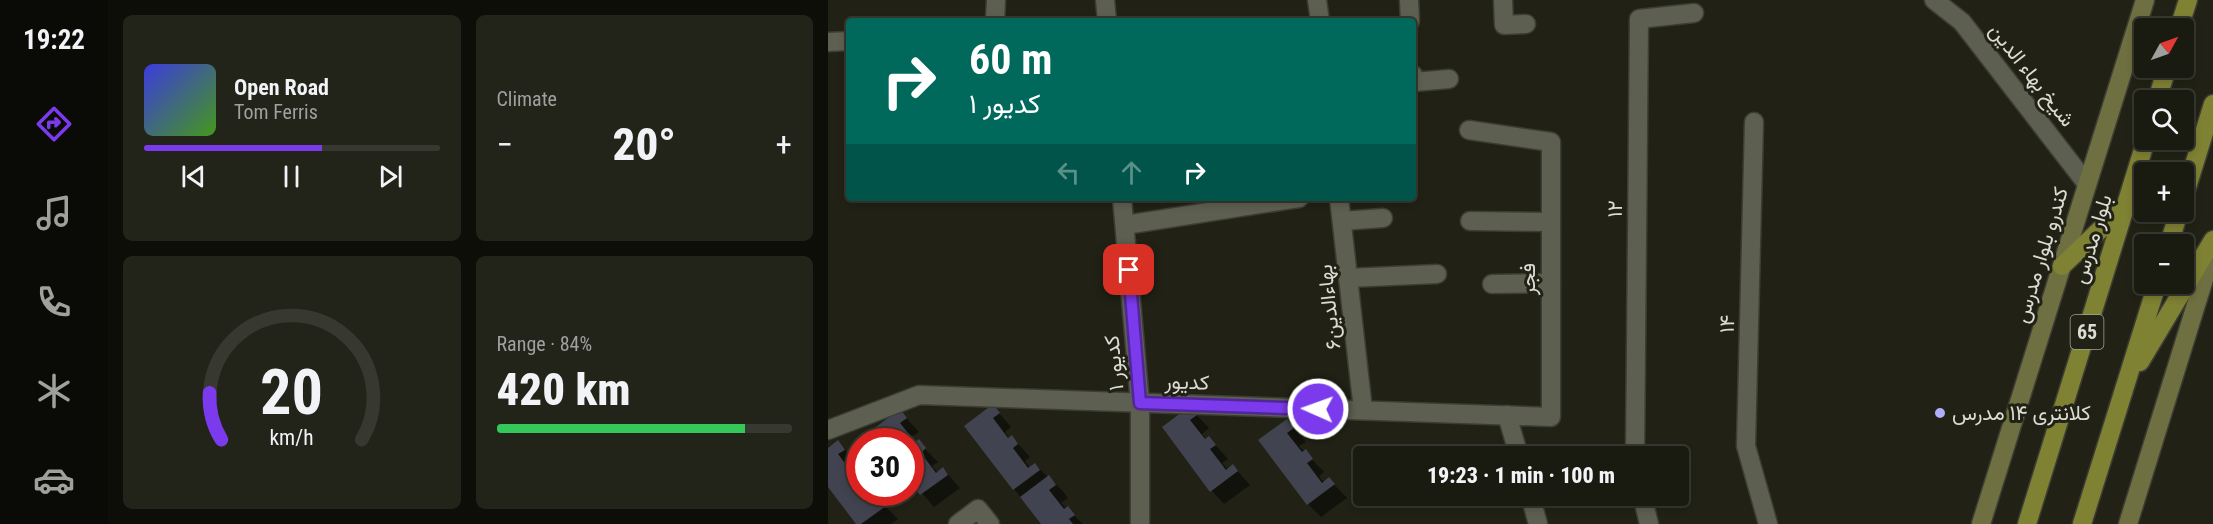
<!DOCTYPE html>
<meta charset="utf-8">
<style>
:root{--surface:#191a10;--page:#222319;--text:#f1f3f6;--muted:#9fa19f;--line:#373830;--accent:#7c3aed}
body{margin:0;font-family:"Roboto Condensed",Vazirmatn,sans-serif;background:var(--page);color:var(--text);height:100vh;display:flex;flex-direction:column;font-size:22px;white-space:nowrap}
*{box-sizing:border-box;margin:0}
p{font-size:20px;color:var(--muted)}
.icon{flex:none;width:33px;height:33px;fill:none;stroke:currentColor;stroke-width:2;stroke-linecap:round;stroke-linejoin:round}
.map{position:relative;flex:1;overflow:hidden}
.drawer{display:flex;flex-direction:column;gap:15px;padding:15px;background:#0e0e09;width:720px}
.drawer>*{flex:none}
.guide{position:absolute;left:18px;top:18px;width:570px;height:183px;border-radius:6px;box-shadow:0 3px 9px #0003,0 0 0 2px var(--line);background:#00695c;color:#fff;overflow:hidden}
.needle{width:39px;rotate:50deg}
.controls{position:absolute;left:1306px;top:18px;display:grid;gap:12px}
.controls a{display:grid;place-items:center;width:60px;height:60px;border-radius:6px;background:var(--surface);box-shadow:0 3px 9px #0003,0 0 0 2px var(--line);font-size:30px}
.speed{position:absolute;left:18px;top:428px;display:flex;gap:12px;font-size:30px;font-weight:700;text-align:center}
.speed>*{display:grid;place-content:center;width:78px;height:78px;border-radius:50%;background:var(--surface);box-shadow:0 3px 9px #0003,0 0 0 2px var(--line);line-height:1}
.speed .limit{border:9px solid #d22;background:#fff;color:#111}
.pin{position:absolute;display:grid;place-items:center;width:51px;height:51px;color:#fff;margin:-26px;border-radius:12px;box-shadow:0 3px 9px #0006}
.me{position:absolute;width:66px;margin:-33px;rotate:272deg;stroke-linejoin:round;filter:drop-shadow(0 0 4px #0008)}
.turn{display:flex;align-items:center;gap:21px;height:126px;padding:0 24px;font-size:27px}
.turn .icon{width:78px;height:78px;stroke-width:2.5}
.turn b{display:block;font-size:42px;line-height:51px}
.lanes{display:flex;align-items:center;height:57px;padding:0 24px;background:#0003;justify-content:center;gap:30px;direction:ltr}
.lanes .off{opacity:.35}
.big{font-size:45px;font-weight:800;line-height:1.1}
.drawer .widget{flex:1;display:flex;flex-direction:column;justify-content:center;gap:9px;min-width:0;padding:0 21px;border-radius:9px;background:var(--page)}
.drawer .dial{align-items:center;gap:0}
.dial svg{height:156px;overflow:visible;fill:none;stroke:var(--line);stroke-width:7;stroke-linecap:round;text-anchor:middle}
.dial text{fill:var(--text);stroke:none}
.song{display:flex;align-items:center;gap:18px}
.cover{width:72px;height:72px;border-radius:9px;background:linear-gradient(135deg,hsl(240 70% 55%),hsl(100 70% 35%))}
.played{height:6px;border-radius:3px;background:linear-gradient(90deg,var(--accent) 60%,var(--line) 60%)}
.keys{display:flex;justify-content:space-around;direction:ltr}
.heat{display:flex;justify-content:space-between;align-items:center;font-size:33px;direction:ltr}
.charge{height:9px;border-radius:4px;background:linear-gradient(90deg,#34c759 84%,var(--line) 0)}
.drawer .tiles{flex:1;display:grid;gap:15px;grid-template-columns:repeat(2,1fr)}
.trip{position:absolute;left:525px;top:446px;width:336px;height:60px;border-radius:6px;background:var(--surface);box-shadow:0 3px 9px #0003,0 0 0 2px var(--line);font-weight:800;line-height:60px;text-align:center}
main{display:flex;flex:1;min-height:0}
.menu{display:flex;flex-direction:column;width:108px;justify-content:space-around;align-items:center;background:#0a0a06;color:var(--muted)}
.menu .icon{width:42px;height:42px}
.menu .selected{color:var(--accent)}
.menu b{font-size:27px;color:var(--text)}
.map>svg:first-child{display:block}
.shadow{fill:#0007}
.building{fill:#424350}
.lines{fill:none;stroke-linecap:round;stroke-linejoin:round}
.street-casing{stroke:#3d3d34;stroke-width:21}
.secondary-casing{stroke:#3d3d34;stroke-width:21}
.primary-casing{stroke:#3d3d34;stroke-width:21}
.street{stroke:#5d5f50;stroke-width:18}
.secondary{stroke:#6e7041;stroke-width:18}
.primary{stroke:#7f8133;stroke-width:18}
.route-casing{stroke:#51269a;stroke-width:15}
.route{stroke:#7c3aed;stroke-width:10}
.poi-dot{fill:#aeaefa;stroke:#212215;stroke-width:2}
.labels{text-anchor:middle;stroke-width:6;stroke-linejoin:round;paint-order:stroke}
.shield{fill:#212215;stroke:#a3a49a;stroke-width:1.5}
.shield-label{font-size:20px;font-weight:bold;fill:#dbdcd3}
.street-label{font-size:21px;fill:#dbdcd3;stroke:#212215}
.poi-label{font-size:21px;fill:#dbdcd3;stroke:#212215;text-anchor:start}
</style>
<main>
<nav class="menu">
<b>19:22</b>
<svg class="icon selected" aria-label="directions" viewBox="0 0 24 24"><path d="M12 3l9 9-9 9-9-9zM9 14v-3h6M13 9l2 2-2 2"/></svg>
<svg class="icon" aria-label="music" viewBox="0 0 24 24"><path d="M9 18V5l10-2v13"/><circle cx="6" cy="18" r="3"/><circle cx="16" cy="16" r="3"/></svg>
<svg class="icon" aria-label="phone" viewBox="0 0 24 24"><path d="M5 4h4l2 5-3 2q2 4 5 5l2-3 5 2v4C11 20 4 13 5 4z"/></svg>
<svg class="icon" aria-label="climate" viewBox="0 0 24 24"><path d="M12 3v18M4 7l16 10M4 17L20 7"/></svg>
<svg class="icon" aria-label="car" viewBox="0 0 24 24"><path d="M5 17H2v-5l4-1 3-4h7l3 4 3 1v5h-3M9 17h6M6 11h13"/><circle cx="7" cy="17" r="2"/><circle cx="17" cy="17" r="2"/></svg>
</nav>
<section class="drawer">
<div class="tiles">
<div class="widget">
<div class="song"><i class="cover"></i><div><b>Open Road</b><p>Tom Ferris</p></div></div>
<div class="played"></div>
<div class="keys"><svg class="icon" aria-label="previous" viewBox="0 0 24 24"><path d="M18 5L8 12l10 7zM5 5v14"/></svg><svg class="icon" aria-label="pause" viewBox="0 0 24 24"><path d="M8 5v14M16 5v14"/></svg><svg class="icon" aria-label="next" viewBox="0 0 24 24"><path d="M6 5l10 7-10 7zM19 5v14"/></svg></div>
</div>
<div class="widget"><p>Climate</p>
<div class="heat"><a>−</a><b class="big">20°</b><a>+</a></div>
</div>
<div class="widget dial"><svg viewBox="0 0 100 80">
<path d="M14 69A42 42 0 1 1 86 69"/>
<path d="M14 69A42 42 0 0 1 8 45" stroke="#7c3aed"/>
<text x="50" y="56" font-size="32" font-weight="700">20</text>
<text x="50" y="72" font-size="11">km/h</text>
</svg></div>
<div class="widget"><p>Range · 84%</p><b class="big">420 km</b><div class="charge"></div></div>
</div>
</section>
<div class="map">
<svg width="1385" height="524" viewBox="0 0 1385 524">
<rect width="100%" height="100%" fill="#212215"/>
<g class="shadow">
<path d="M165,406L183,427L177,432L181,438L184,437L202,457L197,461L202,468L207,465L234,490L240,498L233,503L255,524H214L186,489L138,426Z"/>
<path d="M362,408L381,428L374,434L379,440L381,438L400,459L394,463L400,470L405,466L422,485L396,504L384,491L336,427Z"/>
<path d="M72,411L91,432L84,436L110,462L104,466L110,473L115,469L132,488L106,507L82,479V441H54Z"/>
<path d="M459,421L478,442L471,446L496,472L491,476L496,483L501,479L519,498L493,517L480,504L432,441Z"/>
<path d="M10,442L29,463L22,468L26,474L32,492H46L47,494L42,498L47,505L52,501L70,519L63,524H30L0,484V450Z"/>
</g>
<g class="building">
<path d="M165,404L172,413L165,418L180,438L184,435L190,444L185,448L200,468L207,463L212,470L185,490L136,426Z"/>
<path d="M362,406L369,415L362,420L377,439L381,436L388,445L382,449L398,470L405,464L410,471L382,492L334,427Z"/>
<path d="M72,409L79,418L72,423L87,442L91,439L98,448L93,453L108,473L115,467L120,475L92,495L82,482V441H52L44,430Z"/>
<path d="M459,419L466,428L459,433L474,452L478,449L485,459L479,463L494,483L501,477L507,484L479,505L430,440Z"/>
<path d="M10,440L17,450L10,454L25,474L29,471L32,474V492H36L45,504L53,499L58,506L33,524H28L0,487V448Z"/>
<path d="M221,475L228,485L221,490L236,509L240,506L247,515L241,519L245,524H213L192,497Z"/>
</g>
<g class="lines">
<g class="street-casing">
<g id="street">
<path d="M277,0L279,21"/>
<path d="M489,0L492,21"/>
<path d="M581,0L582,21"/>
<path d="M675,0L676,25L698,24"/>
<path d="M1106,0L1134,22L1259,184"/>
<path d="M167,21L168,0"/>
<path d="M0,42L21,41"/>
<path d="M585,75L586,82L621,79"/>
<path d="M926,122L918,446L940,524"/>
<path d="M294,198L312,403V524"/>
<path d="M511,198L535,410"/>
<path d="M514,221L555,218"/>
<path d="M642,221L723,222"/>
<path d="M297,225L471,198"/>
<path d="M520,278L609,274"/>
<path d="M664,284L723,283"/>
<path d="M679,415L691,456"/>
<path d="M0,430L91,395L723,417V142L641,130"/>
<path d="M807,456L811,19L866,13"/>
<path d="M702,495L710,524"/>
<path d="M814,495L821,524"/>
<path d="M130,524L150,509L162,524"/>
</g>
</g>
<g class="secondary-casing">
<g id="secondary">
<path d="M1153,524L1317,0"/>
<path d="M1300,524L1385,250"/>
</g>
</g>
<g class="primary-casing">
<g id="primary">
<path d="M1351,28L1360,0"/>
<path d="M1329,100L1339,68"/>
<path d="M1356,197L1385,104"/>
<path d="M1341,244L1351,212"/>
<path d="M1234,266L1297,206"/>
<path d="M1312,362L1385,240"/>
<path d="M1199,524L1318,140"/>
<path d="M1254,524L1329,284"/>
</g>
</g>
<use href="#street" class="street"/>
<use href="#secondary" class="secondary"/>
<use href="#primary" class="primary"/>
</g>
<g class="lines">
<g class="route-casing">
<path id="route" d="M301,270L312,403L490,409"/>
</g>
<use href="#route" class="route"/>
</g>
<circle class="poi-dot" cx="1112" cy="413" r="6"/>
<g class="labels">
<rect class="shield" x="1242.5" y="315" width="33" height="34" rx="4.5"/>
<g class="shield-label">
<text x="1259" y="339">65</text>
</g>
<g class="street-label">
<text transform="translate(1204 75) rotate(52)" y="7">شیخ بهاء الدین</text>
<text transform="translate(787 209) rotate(-89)" y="7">۱۲</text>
<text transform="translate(1264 239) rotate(-73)" y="7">بلوار مدرس</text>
<text transform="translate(1213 255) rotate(-73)" y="7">کندرو بلوار مدرس</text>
<text transform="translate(700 279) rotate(-90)" y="7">فجر</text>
<text transform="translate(501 307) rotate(-96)" y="7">۶بهاءالدين</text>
<text transform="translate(899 324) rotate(-89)" y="7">۱۴</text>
<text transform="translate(286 363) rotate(-95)" y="7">کدیور ۱</text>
<text transform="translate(359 382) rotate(2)" y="7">کدیور</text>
</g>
<g class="poi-label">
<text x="1124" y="420">کلانتری ۱۴ مدرس</text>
</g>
</g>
</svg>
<div class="controls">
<a><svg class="needle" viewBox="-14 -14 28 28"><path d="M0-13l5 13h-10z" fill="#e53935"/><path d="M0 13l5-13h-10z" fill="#9fa19f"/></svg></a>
<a><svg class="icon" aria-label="search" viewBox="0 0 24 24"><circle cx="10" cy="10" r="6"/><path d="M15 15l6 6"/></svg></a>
<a>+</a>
<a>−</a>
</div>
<div class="speed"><div class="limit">30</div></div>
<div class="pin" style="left:301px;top:270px;background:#d93025"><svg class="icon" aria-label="arrive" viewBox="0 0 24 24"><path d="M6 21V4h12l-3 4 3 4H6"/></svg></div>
<svg class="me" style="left:490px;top:409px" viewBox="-20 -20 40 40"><circle r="17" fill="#7c3aed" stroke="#fff" stroke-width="3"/><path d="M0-11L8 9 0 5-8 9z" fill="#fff"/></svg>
<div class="trip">19:23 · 1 min · 100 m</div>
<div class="guide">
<div class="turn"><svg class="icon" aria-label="right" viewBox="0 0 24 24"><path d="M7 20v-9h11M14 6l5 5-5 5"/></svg><div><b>60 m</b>کدیور ۱</div></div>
<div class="lanes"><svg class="icon off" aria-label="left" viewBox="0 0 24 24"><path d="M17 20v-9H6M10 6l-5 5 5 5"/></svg><svg class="icon off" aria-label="ahead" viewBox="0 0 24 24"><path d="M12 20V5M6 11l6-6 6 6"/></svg><svg class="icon" aria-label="right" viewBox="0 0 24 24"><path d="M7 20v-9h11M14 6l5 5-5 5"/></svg></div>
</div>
</div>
</main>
